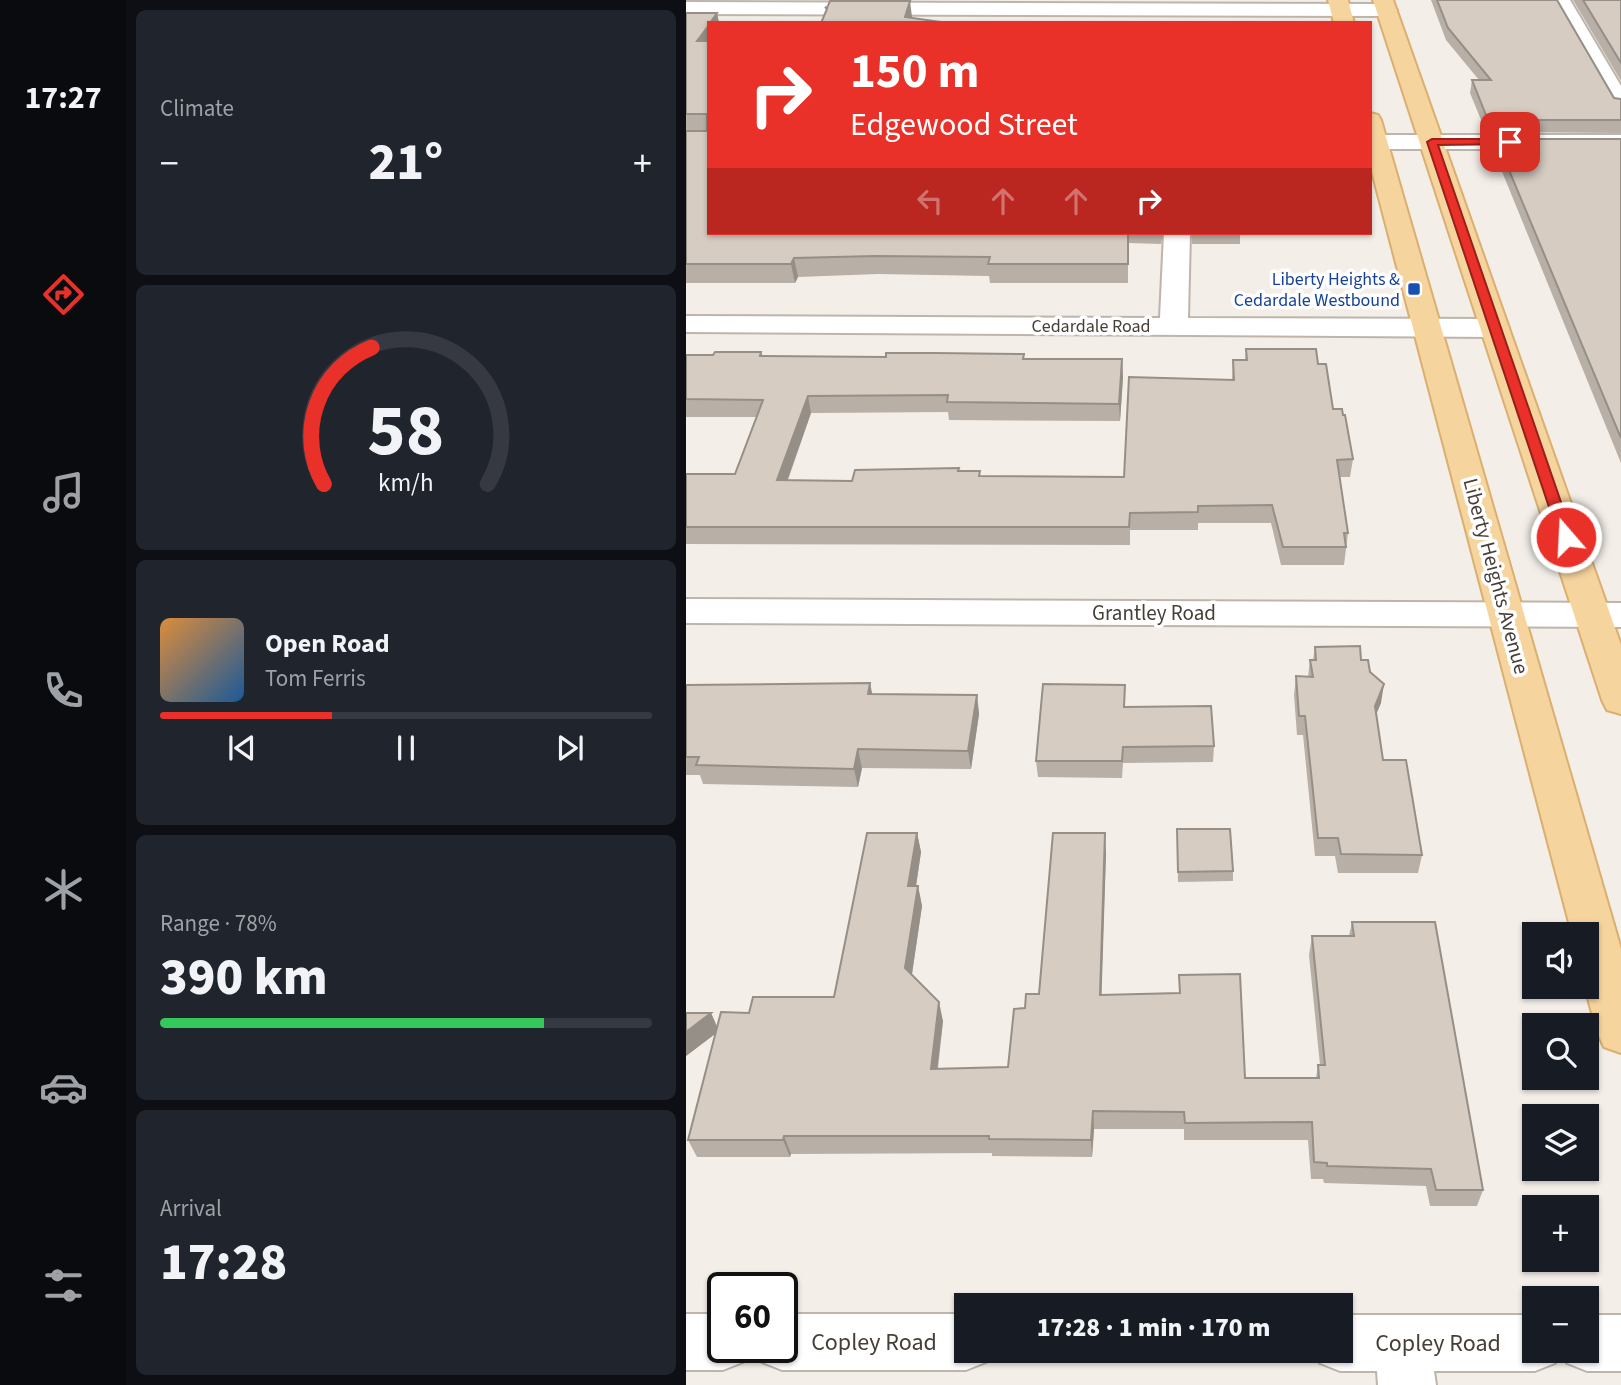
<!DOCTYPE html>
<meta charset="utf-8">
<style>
:root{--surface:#171b24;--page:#20242c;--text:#f1f3f6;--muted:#9ea1a6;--line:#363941;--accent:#e93129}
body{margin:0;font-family:"Source Sans 3",sans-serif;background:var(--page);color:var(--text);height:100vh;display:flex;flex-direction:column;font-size:26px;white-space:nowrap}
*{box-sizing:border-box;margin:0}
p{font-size:23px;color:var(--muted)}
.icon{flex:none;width:38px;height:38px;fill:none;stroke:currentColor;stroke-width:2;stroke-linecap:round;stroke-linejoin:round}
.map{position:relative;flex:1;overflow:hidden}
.drawer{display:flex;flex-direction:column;gap:10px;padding:10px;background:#0d0f14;width:560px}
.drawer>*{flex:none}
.guide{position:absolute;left:21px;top:21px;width:665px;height:214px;border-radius:0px;box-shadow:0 2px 5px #0004;background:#e93129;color:#fff;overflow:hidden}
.tools{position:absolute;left:836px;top:922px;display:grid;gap:14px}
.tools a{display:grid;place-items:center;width:77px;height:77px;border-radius:0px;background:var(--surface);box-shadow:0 2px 5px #0004;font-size:35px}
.speed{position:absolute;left:21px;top:1272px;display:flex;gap:14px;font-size:35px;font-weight:700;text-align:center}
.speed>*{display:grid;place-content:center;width:91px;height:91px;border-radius:50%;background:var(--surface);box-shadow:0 2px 5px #0004;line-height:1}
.speed .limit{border:4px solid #111;border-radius:10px;background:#fff;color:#111}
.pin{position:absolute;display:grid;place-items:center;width:60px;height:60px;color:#fff;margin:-30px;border-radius:14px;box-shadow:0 4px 10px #0006}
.me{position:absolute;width:77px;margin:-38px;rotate:341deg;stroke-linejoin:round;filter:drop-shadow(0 0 5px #0008)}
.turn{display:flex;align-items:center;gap:24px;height:147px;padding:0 28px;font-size:32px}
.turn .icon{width:91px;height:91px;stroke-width:2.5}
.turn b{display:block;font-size:49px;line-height:60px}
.lanes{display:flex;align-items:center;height:66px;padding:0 28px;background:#0003;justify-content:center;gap:35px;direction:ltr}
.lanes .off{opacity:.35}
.big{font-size:52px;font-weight:800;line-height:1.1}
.drawer .card{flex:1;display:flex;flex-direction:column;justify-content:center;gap:10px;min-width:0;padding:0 24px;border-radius:10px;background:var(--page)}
.drawer .dial{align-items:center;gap:0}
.dial svg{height:182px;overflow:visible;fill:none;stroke:var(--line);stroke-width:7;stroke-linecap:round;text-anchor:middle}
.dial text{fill:var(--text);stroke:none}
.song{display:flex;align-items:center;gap:21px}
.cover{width:84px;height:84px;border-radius:10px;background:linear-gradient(135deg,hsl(30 70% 55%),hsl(210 70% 35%))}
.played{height:7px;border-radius:4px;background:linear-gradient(90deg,var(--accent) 35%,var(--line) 35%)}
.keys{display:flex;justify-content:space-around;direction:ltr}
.heat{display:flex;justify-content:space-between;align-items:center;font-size:38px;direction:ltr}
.charge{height:10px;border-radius:5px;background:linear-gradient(90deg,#34c759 78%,var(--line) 0)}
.trip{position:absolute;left:268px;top:1293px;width:399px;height:70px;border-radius:0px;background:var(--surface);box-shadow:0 2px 5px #0004;font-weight:800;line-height:70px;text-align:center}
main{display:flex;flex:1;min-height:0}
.tabs{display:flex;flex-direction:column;width:126px;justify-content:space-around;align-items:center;background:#090b0e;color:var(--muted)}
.tabs .icon{width:49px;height:49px}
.tabs .selected{color:var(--accent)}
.tabs b{font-size:32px;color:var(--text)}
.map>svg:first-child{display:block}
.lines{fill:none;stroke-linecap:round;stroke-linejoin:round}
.minor-casing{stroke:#bdb5ab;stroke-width:4}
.major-casing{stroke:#daaf6f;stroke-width:4}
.minor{fill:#fff;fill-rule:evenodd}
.major{fill:#f6d49e;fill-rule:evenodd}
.wall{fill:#b8afa6}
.shaded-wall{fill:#968f87}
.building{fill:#d6ccc1;stroke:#968f87;stroke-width:2}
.route{fill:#e93129;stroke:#97201b;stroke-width:2}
.transit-dot{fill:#1a4fb4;stroke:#fff;stroke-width:2.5}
.labels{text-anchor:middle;stroke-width:7;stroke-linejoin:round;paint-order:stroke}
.far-transit-label{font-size:18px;fill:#164399;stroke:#fff;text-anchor:end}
.far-street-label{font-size:18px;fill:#463f37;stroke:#fff}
.street-label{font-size:21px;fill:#463f37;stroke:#fff}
.near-street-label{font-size:24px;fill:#463f37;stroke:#fff}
</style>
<main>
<nav class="tabs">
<b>17:27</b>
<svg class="icon selected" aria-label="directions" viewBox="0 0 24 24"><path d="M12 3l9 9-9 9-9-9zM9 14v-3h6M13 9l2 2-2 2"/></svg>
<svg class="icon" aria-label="music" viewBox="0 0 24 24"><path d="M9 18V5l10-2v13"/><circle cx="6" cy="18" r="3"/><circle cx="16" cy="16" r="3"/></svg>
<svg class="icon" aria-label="phone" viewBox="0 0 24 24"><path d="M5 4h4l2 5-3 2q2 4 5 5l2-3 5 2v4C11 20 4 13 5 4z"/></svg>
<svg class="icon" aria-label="climate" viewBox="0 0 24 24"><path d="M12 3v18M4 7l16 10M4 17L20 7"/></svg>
<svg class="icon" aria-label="car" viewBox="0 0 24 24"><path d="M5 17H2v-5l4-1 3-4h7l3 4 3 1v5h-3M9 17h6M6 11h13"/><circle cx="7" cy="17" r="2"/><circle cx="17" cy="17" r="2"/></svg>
<svg class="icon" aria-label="filters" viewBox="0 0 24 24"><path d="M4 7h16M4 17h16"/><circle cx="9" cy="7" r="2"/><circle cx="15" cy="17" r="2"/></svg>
</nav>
<section class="drawer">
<div class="card"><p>Climate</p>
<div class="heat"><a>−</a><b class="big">21°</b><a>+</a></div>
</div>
<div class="card dial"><svg viewBox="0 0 100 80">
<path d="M14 69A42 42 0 1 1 86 69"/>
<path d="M14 69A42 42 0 0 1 35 9" stroke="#e93129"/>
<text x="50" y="56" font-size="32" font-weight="700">58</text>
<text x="50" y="72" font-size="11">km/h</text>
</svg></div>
<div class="card">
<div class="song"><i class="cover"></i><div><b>Open Road</b><p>Tom Ferris</p></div></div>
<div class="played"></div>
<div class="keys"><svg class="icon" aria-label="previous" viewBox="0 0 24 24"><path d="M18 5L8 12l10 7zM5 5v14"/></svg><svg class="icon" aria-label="pause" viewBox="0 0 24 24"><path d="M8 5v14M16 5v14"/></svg><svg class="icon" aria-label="next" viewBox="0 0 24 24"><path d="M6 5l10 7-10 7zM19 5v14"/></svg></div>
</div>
<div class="card"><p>Range · 78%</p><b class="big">390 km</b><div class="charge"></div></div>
<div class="card"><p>Arrival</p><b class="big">17:28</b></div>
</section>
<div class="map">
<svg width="935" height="1385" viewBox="0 0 935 1385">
<rect width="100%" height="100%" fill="#f3eee8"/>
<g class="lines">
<g class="minor-casing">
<g id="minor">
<path d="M864,0H884L935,86V111L927,109L924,104Z"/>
<path d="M0,2L701,4L711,10L701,16L0,14Z"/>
<rect x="684" y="135" width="251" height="14"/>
<path d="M478,233H504L502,318L809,319L819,322L823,328L819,334L809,337L0,332V316L474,318Z"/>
<path d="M0,599L935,603V627L0,623Z"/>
<path d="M0,1314H37V1348H63L57,1362L37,1370H0Z"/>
<path d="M96,1314H280V1351H305L300,1362L280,1370H96L76,1362L70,1348H96Z"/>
<path d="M654,1315H849V1351H874L869,1363L849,1371H748L750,1385H692L691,1371H654L634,1363L629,1351H654Z"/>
<path d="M901,1315H935V1371H901L881,1363L876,1351H901Z"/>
</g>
</g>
<g class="major-casing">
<g id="major">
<path d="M642,0H662L668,23H648Z"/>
<path d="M687,0H707L935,645V714L921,710L916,700Z"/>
<path d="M684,113L692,115L695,120L935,949V1053L918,1047L911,1032L899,987L901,934H886L684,164Z"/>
</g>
</g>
<use href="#minor" class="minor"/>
<use href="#major" class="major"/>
</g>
<g class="wall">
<path d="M745,0H871L928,98L935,99V133L800,132L784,93L786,80H793L760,40Z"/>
<path d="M887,0H935V81Z"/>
<path d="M0,13H31L33,23H23V233H477L475,244L442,243V283H304L303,276L192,274L112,277L109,283H0Z"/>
<path d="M810,139H935V463L808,152Z"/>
<rect x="506" y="233" width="48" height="11"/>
<path d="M560,349L632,364L647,409L667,459L664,477H653L662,533L658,565H595L585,523H512V530H444V545L0,544V474H49L71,417H0V355H27L75,352L77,356L436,359L437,377L434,421L263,420L262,412L125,413L102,480L166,481L273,468V471L294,476L438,477L546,380L547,360H559Z"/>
<path d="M629,647L675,660L684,672L695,703L690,714L697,760L736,855L732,873H652L649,856H629L617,735H611L608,695L610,676L622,677L624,660H627Z"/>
<path d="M0,685L186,694L291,695L293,714L285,769L176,768L172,787L17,784L14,775H0Z"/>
<path d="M439,707L528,746L527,762L437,763L436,778L352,777L350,761Z"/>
<path d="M491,829L547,871V881L492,882Z"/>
<path d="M231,833L235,852L230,886H232L236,906L226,974L257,1021L252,1069L322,1067L339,1008L353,994L420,853L415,995L493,993V975L559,1078H630L632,1065H634L623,955L626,936H663L666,922L797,1190L791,1206H744L740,1186L638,1183L637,1179H625L622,1140H498V1129H408L406,1157L306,1156V1153L105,1154L104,1157H11L2,1140L30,1033L0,1056V1013H25L31,1027L63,1013L148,997Z"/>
</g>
<g class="shaded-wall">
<path d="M224,1L226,17H219Z"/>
<path d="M31,13L33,23H24Z"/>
<path d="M23,25V46L11,41Z"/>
<path d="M108,258L112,277L109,283L105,264Z"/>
<path d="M436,359L437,377L434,421L433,404Z"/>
<path d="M122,396L125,413L95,498L91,480Z"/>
<path d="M184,683L188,702L182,694Z"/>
<path d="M698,684L695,703L686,724L689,706Z"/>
<path d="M291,695L293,714L285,769L282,751Z"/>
<path d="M172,749L176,768L172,787L168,769Z"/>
<path d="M231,833L235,852L227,906L222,886Z"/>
<path d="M419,833L420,853L415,1013L414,995Z"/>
<path d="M232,886L236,906L224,987L219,968Z"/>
<path d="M253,1002L257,1021L249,1087L245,1069Z"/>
<path d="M25,1013L33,1031L0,1056V1032Z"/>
<path d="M407,1111L408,1129L406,1157L405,1140Z"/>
<path d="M98,1136L105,1154L104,1157L97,1140Z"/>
</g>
<g class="building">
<path d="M751,0H871L928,98L935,99V120H802L786,80H805L762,28Z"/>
<path d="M897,0H935V63Z"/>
<path d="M144,1H224L219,17L262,23H135L141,9L139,7L141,8Z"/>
<path d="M0,13H31L24,23H23V25L11,41H23V233H442V264H302L304,257L189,256L108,258L105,264H0V131H21V114H0Z"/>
<path d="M810,139H935V438Z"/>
<path d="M560,349H630L632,364H640L647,409H656L657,415H659L667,459L651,460L662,533H658L660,547H597L586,505L512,506V512L444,513L443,527H0V474H49L77,400L0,399V355H27L29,352H75L74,356L200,357V353H248L338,354L337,359H436L433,404L261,402L262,395L122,396L91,480L166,481L169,470L273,468L272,471H294L293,476L438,477L443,377L548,380L547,360H561Z"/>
<path d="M674,646L675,660H682L684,672L698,684L689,706L697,760H720L736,855L655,854L652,838H632L619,716H613L610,676L627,677L624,660H630L629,647Z"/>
<path d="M184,683L182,694L291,695L282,751L172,749L168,769L10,765L13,757H0V685Z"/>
<path d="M357,684L439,685L438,707L525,706L528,746L437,747L436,761H350Z"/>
<path d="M491,829H544L547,871L492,872Z"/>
<path d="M181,833H231L222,886H232L219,968L253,1002L245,1069L322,1067L328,1009L339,1008L340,994H353L367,833H419L414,995L494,993L493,975L554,974L559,1078H633L632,1065H639L626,936H668L666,922H749L797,1190H750L745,1169L641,1166V1163L628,1162L626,1122L499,1123L498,1112L407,1111L405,1140L303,1139V1136H98L97,1140H2L35,1012L63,1013L67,997H148Z"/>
<path d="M0,1013H25L0,1032Z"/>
</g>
<path class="route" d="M824,139L827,140V144L752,145L887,537L880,541L873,537L741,142L746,139Z"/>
<rect class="transit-dot" x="721" y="282" width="14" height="14" rx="3.5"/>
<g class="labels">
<g class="far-transit-label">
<text x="714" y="285">Liberty Heights &amp;<tspan x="714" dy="21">Cedardale Westbound</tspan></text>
</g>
<g class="far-street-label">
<text x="405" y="332">Cedardale Road</text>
</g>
<g class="street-label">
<text transform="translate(810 576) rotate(75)" y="7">Liberty Heights Avenue</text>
<text x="468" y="620">Grantley Road</text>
</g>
<g class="near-street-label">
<text x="188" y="1350">Copley Road</text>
<text x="752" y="1351">Copley Road</text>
</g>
</g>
</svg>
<div class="tools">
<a><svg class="icon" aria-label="sound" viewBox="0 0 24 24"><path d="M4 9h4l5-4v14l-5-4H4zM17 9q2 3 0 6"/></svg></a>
<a><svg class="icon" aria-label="search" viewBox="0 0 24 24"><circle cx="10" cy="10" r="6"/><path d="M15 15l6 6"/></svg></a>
<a><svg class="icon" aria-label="layers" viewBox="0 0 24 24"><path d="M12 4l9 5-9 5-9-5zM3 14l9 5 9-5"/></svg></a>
<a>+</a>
<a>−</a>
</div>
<div class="speed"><div class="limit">60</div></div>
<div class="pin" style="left:824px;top:142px;background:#d93025"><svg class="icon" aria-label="arrive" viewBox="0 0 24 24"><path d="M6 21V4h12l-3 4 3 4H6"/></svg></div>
<svg class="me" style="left:880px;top:537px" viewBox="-20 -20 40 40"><circle r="17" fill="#e93129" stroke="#fff" stroke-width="3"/><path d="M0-11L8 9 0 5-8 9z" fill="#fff"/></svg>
<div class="trip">17:28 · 1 min · 170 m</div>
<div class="guide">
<div class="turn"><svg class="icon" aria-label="right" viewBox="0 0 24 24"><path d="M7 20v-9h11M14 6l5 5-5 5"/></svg><div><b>150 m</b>Edgewood Street</div></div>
<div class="lanes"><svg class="icon off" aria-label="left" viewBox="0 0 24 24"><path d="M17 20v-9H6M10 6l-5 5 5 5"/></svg><svg class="icon off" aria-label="ahead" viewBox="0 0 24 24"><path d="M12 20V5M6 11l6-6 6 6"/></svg><svg class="icon off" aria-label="ahead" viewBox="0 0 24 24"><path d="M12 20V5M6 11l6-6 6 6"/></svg><svg class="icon" aria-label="right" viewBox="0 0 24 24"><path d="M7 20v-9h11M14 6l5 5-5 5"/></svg></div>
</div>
</div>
</main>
